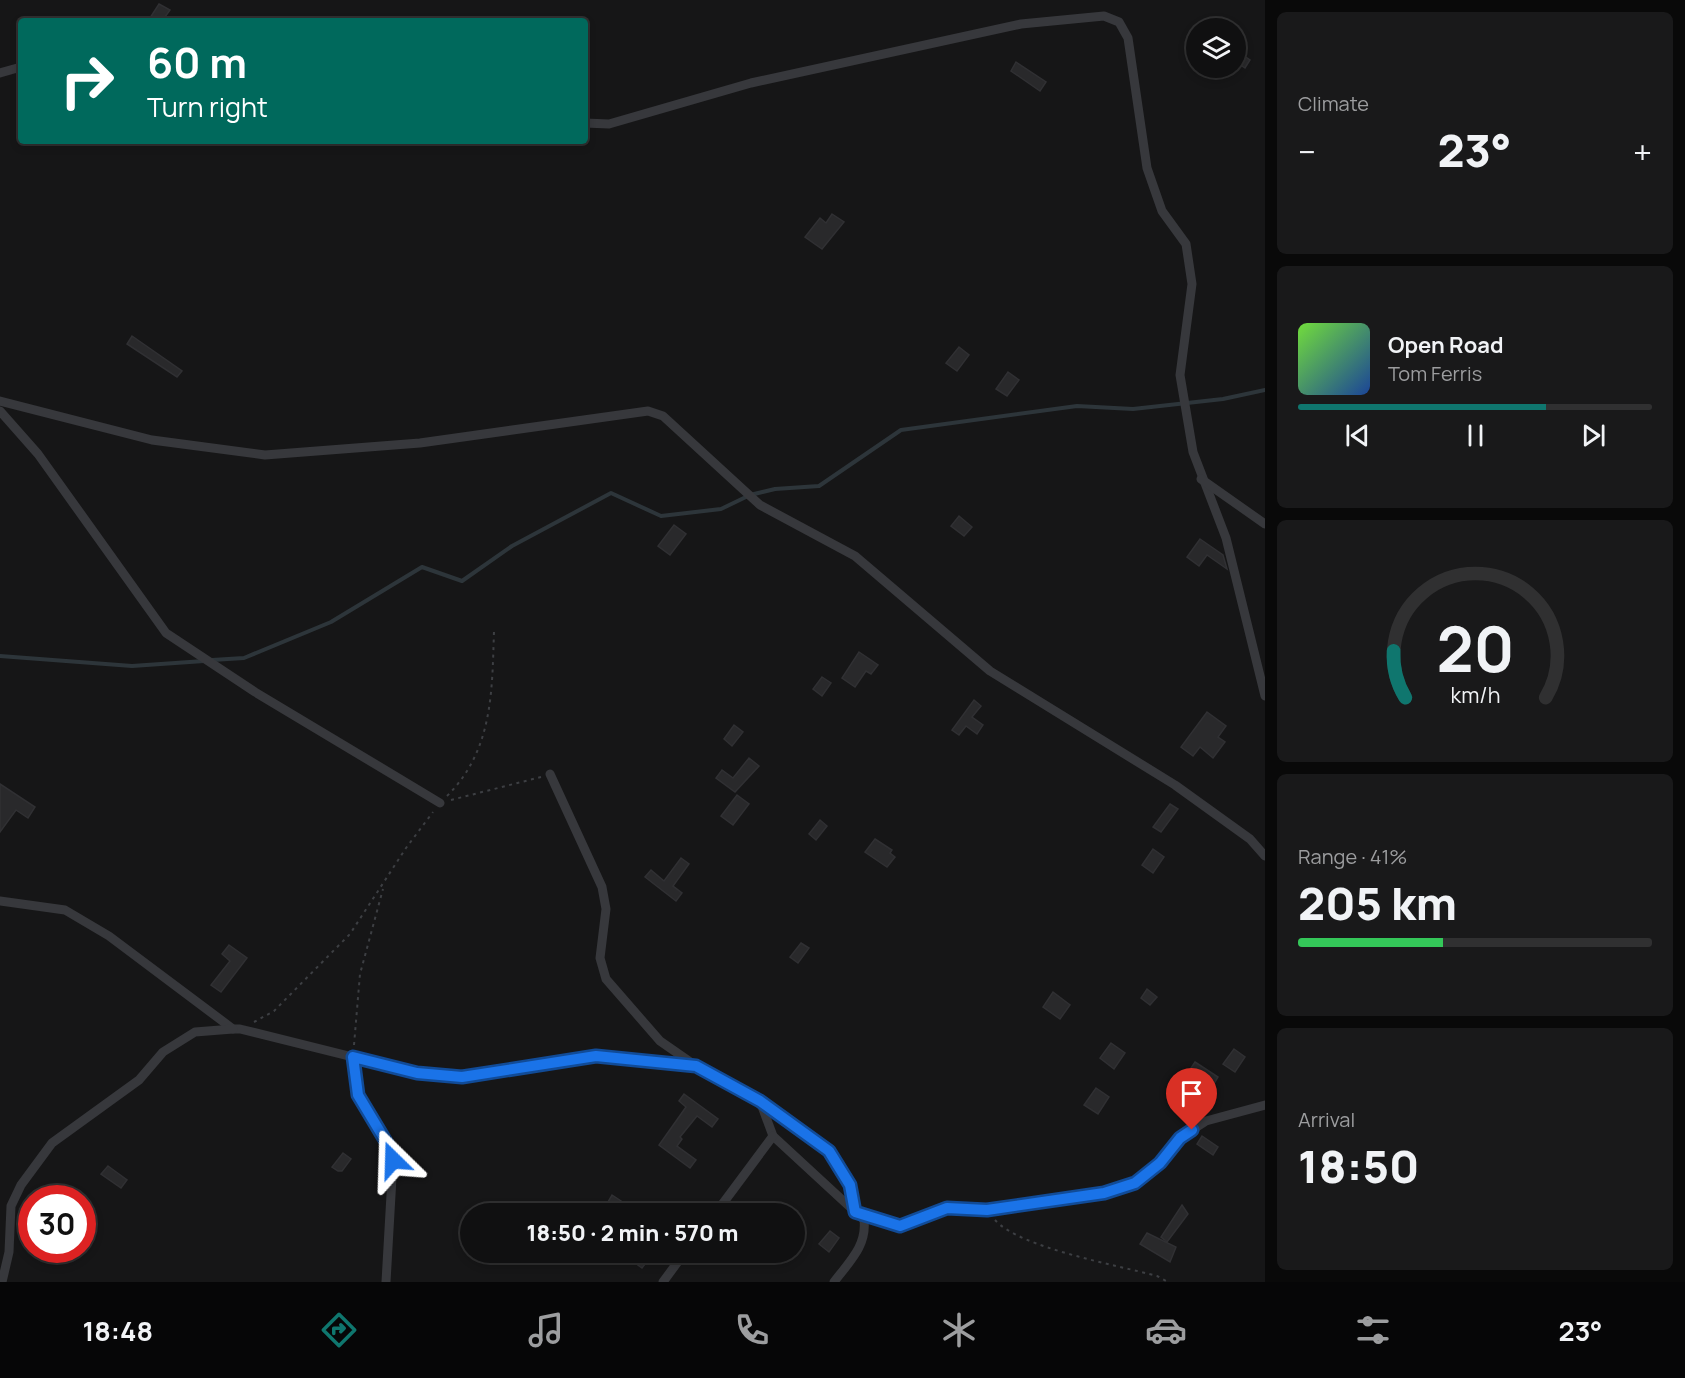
<!DOCTYPE html>
<meta charset="utf-8">
<style>
:root{--surface:#101011;--page:#19191a;--text:#f1f3f6;--muted:#9c9d9f;--line:#303031;--accent:#0f766e}
body{margin:0;font-family:Manrope,sans-serif;background:var(--page);color:var(--text);height:100vh;display:flex;flex-direction:column;font-size:22px;white-space:nowrap}
*{box-sizing:border-box;margin:0}
p{font-size:20px;color:var(--muted)}
.icon{flex:none;width:33px;height:33px;fill:none;stroke:currentColor;stroke-width:2;stroke-linecap:round;stroke-linejoin:round}
.map{position:relative;flex:1;overflow:hidden}
.details{display:flex;flex-direction:column;gap:12px;padding:12px;background:#090909;width:420px}
.details>*{flex:none}
.guide{position:absolute;left:18px;top:18px;width:570px;height:126px;border-radius:6px;box-shadow:0 3px 9px #0003,0 0 0 2px var(--line);background:#00695c;color:#fff;overflow:hidden}
.buttons{position:absolute;left:1186px;top:18px;display:grid;gap:12px}
.buttons a{display:grid;place-items:center;width:60px;height:60px;border-radius:50%;background:var(--surface);box-shadow:0 3px 9px #0003,0 0 0 2px var(--line);font-size:30px}
.speed{position:absolute;left:18px;top:1185px;display:flex;gap:12px;font-size:30px;font-weight:700;text-align:center}
.speed>*{display:grid;place-content:center;width:78px;height:78px;border-radius:50%;background:var(--surface);box-shadow:0 3px 9px #0003,0 0 0 2px var(--line);line-height:1}
.speed .limit{border:9px solid #d22;background:#fff;color:#111}
.pin{position:absolute;display:grid;place-items:center;width:51px;height:51px;color:#fff;margin:-62px -26px;border-radius:50% 50% 50% 0;rotate:-45deg;box-shadow:0 0 6px #0007}
.pin .icon{rotate:45deg}
.me{position:absolute;width:66px;margin:-33px;rotate:338deg;stroke-linejoin:round;filter:drop-shadow(0 0 4px #0008)}
.turn{display:flex;align-items:center;gap:21px;height:126px;padding:0 30px;font-size:27px}
.turn .icon{width:78px;height:78px;stroke-width:2.5}
.turn b{display:block;font-size:42px;line-height:51px}
.big{font-size:45px;font-weight:800;line-height:1.1}
.details .widget{flex:1;display:flex;flex-direction:column;justify-content:center;gap:9px;min-width:0;padding:0 21px;border-radius:9px;background:var(--page)}
.details .dial{align-items:center;gap:0}
.dial svg{height:156px;overflow:visible;fill:none;stroke:var(--line);stroke-width:7;stroke-linecap:round;text-anchor:middle}
.dial text{fill:var(--text);stroke:none}
.song{display:flex;align-items:center;gap:18px}
.cover{width:72px;height:72px;border-radius:9px;background:linear-gradient(135deg,hsl(100 70% 55%),hsl(220 70% 35%))}
.played{height:6px;border-radius:3px;background:linear-gradient(90deg,var(--accent) 70%,var(--line) 70%)}
.keys{display:flex;justify-content:space-around;direction:ltr}
.heat{display:flex;justify-content:space-between;align-items:center;font-size:33px;direction:ltr}
.charge{height:9px;border-radius:4px;background:linear-gradient(90deg,#34c759 41%,var(--line) 0)}
.trip{position:absolute;left:460px;top:1203px;width:345px;height:60px;border-radius:30px;background:var(--surface);box-shadow:0 3px 9px #0003,0 0 0 2px var(--line);font-weight:800;line-height:60px;text-align:center}
.dock{display:flex;height:96px;justify-content:space-around;align-items:center;background:#060607;color:var(--muted)}
.dock .icon{width:42px;height:42px}
.dock .on{color:var(--accent)}
.dock b{font-size:27px;color:var(--text)}
main{display:flex;flex:1;min-height:0}
.map>svg:first-child{display:block}
.lines{fill:none;stroke-linecap:round;stroke-linejoin:round}
.stream{stroke:#2d353a;stroke-width:4}
.building{fill:#29292b;stroke:#303033;stroke-width:1.5}
.path{stroke:#3d3f43;stroke-width:2;stroke-dasharray:3 4.5;stroke-linecap:butt}
.minor{stroke:#37383c;stroke-width:9}
.route-casing{stroke:#114b97;stroke-width:15}
.route{stroke:#1a73e8;stroke-width:10}
</style>
<main>
<div class="map">
<svg width="1265" height="1282" viewBox="0 0 1265 1282">
<rect width="100%" height="100%" fill="#161617"/>
<g class="lines">
<g class="stream">
<path d="M0,656L132,666L204,661"/>
<path d="M212,660L244,658L331,622L422,567L462,581L512,546L611,493L661,516L721,509L750,495L775,489L819,486L901,430L1077,406L1133,409L1223,399L1265,390"/>
</g>
</g>
<g class="building">
<path d="M159,4L170,10L162,21H148Z"/>
<path d="M1240,53L1250,60L1245,68L1236,62Z"/>
<path d="M1016,62L1046,82L1040,91L1011,71Z"/>
<path d="M832,214L844,222L822,249L805,237L820,218L826,223Z"/>
<path d="M132,336L182,371L177,377L127,344Z"/>
<path d="M959,347L969,355L957,371L946,363Z"/>
<path d="M1008,372L1019,380L1007,396L996,389Z"/>
<path d="M959,516L972,527L964,536L951,526Z"/>
<path d="M674,525L686,534L670,555L658,546Z"/>
<path d="M1200,539L1223,555L1227,569L1207,555L1199,566L1187,557Z"/>
<path d="M859,652L878,665L871,674L866,671L855,687L842,678Z"/>
<path d="M822,677L831,683L822,696L813,689Z"/>
<path d="M974,700L981,706L972,717L983,725L977,734L966,726L959,735L952,730Z"/>
<path d="M1207,712L1226,726L1218,737L1225,742L1213,758L1200,747L1193,756L1181,747Z"/>
<path d="M734,725L743,732L732,746L724,739Z"/>
<path d="M749,758L759,766L735,792L716,778L722,770L733,778Z"/>
<path d="M0,784L35,807L28,818L16,810L0,832Z"/>
<path d="M737,795L749,804L733,825L721,816Z"/>
<path d="M1170,804L1178,809L1161,832L1153,827Z"/>
<path d="M820,820L827,826L816,840L809,834Z"/>
<path d="M875,839L892,850L890,853L895,857L887,867L865,852Z"/>
<path d="M1153,849L1164,857L1153,873L1142,865Z"/>
<path d="M681,858L689,864L673,886L682,893L676,901L645,877L651,870L664,881Z"/>
<path d="M801,943L809,948L798,963L790,957Z"/>
<path d="M229,945L247,958L221,992L211,985L230,961L222,954Z"/>
<path d="M1147,989L1157,997L1150,1005L1141,998Z"/>
<path d="M1053,992L1070,1005L1060,1019L1043,1007Z"/>
<path d="M1111,1043L1125,1053L1114,1069L1100,1058Z"/>
<path d="M1234,1049L1245,1057L1235,1072L1223,1064Z"/>
<path d="M1195,1062L1218,1077L1212,1087L1207,1083L1196,1100L1209,1108L1201,1116L1172,1096Z"/>
<path d="M1096,1088L1109,1097L1098,1114L1084,1105Z"/>
<path d="M684,1094L718,1119L712,1127L697,1116L680,1137L682,1139L677,1146L696,1160L690,1168L659,1145L686,1107L679,1101Z"/>
<path d="M1202,1136L1218,1147L1213,1155L1197,1144Z"/>
<path d="M343,1153L351,1159L342,1171H338L332,1167Z"/>
<path d="M108,1166L127,1180L121,1188L101,1174Z"/>
<path d="M612,1195L621,1201L614,1214H601Z"/>
<path d="M1182,1205L1188,1214L1167,1242L1161,1237Z"/>
<path d="M830,1231L839,1238L829,1252L819,1244Z"/>
<path d="M1147,1233L1176,1247L1170,1262L1140,1244Z"/>
<path d="M637,1252L649,1259L642,1268L631,1260Z"/>
</g>
<g class="lines">
<g class="path">
<path d="M447,796C493,750 492,692 494,631"/>
<path d="M451,800L541,777"/>
<path d="M254,1022L274,1011L350,934L406,848L433,812"/>
<path d="M354,1045L360,974L383,889"/>
<path d="M995,1220C1020,1248 1117,1265 1157,1276L1168,1282"/>
</g>
<g class="minor">
<path d="M0,73L21,67"/>
<path d="M585,123L609,124L751,83L1021,24L1104,16L1119,22L1128,38L1147,168L1162,211L1186,244L1192,284L1180,375L1193,452L1226,538L1265,696"/>
<path d="M0,401L152,440L265,455L420,443L648,411L663,416L760,505L855,556L990,671L1175,785L1250,839L1265,856"/>
<path d="M0,411L38,454L166,633L255,692L440,803"/>
<path d="M1201,479L1265,524"/>
<path d="M550,774L602,887L606,909L600,958L606,979L660,1041L696,1066L760,1101L773,1136L864,1220C867,1246 849,1262 834,1282"/>
<path d="M0,901L65,910L109,936L233,1029H240L417,1073L462,1077L596,1056L696,1066"/>
<path d="M353,1057L358,1095L388,1145L393,1160L386,1282"/>
<path d="M761,1102C810,1138 842,1148 855,1212"/>
<path d="M858,1213L900,1226L947,1208L987,1210L1104,1193L1135,1183L1160,1163L1180,1138L1206,1121L1265,1105"/>
<path d="M715,1214L773,1136"/>
<path d="M2,1282L9,1252L11,1206L21,1185L52,1143L139,1080L163,1052L195,1032L233,1029"/>
<path d="M663,1282L685,1252"/>
</g>
</g>
<g class="lines">
<g class="route-casing">
<path id="route" d="M393,1160L388,1145L358,1095L353,1057L417,1073L462,1077L596,1056L696,1066L760,1101L829,1151L850,1185L855,1212L900,1226L947,1208L987,1210L1104,1193L1135,1183L1160,1163L1180,1138L1192,1130"/>
</g>
<use href="#route" class="route"/>
</g>
</svg>
<div class="buttons">
<a><svg class="icon" aria-label="layers" viewBox="0 0 24 24"><path d="M12 4l9 5-9 5-9-5zM3 14l9 5 9-5"/></svg></a>
</div>
<div class="speed"><div class="limit">30</div></div>
<div class="pin" style="left:1192px;top:1130px;background:#d93025"><svg class="icon" aria-label="arrive" viewBox="0 0 24 24"><path d="M6 21V4h12l-3 4 3 4H6"/></svg></div>
<svg class="me" style="left:393px;top:1160px" viewBox="-20 -20 40 40"><path d="M0-17L14 15 0 8-14 15z" fill="#1a73e8" stroke="#fff" stroke-width="4"/></svg>
<div class="trip">18:50 · 2 min · 570 m</div>
<div class="guide">
<div class="turn"><svg class="icon" aria-label="right" viewBox="0 0 24 24"><path d="M7 20v-9h11M14 6l5 5-5 5"/></svg><div><b>60 m</b>Turn right</div></div>
</div>
</div>
<section class="details">
<div class="widget"><p>Climate</p>
<div class="heat"><a>−</a><b class="big">23°</b><a>+</a></div>
</div>
<div class="widget">
<div class="song"><i class="cover"></i><div><b>Open Road</b><p>Tom Ferris</p></div></div>
<div class="played"></div>
<div class="keys"><svg class="icon" aria-label="previous" viewBox="0 0 24 24"><path d="M18 5L8 12l10 7zM5 5v14"/></svg><svg class="icon" aria-label="pause" viewBox="0 0 24 24"><path d="M8 5v14M16 5v14"/></svg><svg class="icon" aria-label="next" viewBox="0 0 24 24"><path d="M6 5l10 7-10 7zM19 5v14"/></svg></div>
</div>
<div class="widget dial"><svg viewBox="0 0 100 80">
<path d="M14 69A42 42 0 1 1 86 69"/>
<path d="M14 69A42 42 0 0 1 8 45" stroke="#0f766e"/>
<text x="50" y="56" font-size="32" font-weight="700">20</text>
<text x="50" y="72" font-size="11">km/h</text>
</svg></div>
<div class="widget"><p>Range · 41%</p><b class="big">205 km</b><div class="charge"></div></div>
<div class="widget"><p>Arrival</p><b class="big">18:50</b></div>
</section>
</main>
<nav class="dock">
<b>18:48</b>
<svg class="icon on" aria-label="directions" viewBox="0 0 24 24"><path d="M12 3l9 9-9 9-9-9zM9 14v-3h6M13 9l2 2-2 2"/></svg>
<svg class="icon" aria-label="music" viewBox="0 0 24 24"><path d="M9 18V5l10-2v13"/><circle cx="6" cy="18" r="3"/><circle cx="16" cy="16" r="3"/></svg>
<svg class="icon" aria-label="phone" viewBox="0 0 24 24"><path d="M5 4h4l2 5-3 2q2 4 5 5l2-3 5 2v4C11 20 4 13 5 4z"/></svg>
<svg class="icon" aria-label="climate" viewBox="0 0 24 24"><path d="M12 3v18M4 7l16 10M4 17L20 7"/></svg>
<svg class="icon" aria-label="car" viewBox="0 0 24 24"><path d="M5 17H2v-5l4-1 3-4h7l3 4 3 1v5h-3M9 17h6M6 11h13"/><circle cx="7" cy="17" r="2"/><circle cx="17" cy="17" r="2"/></svg>
<svg class="icon" aria-label="filters" viewBox="0 0 24 24"><path d="M4 7h16M4 17h16"/><circle cx="9" cy="7" r="2"/><circle cx="15" cy="17" r="2"/></svg>
<b>23°</b>
</nav>
